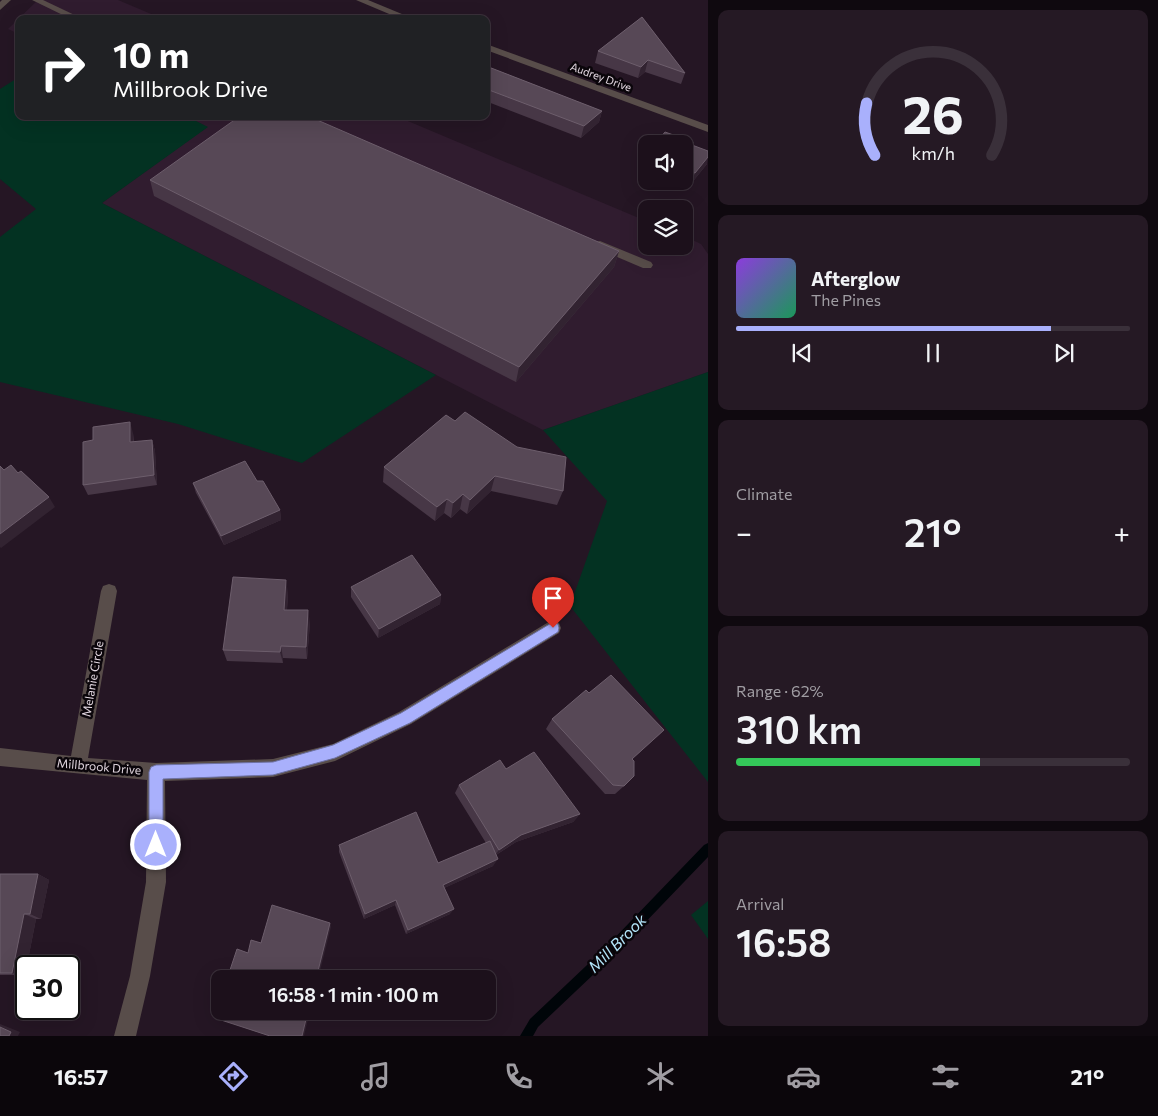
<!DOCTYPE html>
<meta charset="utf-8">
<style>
:root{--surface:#1c101b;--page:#251924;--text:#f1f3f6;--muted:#a09da3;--line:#3a303a;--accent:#a9b0fc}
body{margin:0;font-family:Commissioner,sans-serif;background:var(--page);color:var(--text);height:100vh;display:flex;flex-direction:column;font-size:19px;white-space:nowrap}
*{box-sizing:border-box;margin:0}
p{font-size:16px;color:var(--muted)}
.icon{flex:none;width:28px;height:28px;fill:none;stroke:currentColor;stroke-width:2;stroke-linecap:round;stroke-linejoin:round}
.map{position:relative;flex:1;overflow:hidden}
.sheet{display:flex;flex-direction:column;gap:10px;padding:10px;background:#0f090f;width:450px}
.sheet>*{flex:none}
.guide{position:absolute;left:15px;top:15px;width:475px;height:105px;border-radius:10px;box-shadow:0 5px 20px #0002,0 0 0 1px var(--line);background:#202124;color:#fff;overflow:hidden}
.fabs{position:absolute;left:638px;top:135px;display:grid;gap:10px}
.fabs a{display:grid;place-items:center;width:55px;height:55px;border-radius:10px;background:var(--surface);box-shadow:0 5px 20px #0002,0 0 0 1px var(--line);font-size:25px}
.speed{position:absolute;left:15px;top:955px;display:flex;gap:10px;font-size:25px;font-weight:700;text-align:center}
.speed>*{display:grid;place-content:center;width:65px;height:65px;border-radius:50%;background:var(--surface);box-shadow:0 5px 20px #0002,0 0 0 1px var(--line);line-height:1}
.speed .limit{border:2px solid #111;border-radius:8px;background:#fff;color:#111}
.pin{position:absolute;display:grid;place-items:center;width:42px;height:42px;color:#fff;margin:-51px -21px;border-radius:50% 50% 50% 0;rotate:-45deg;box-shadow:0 0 5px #0007}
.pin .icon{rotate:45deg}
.me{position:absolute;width:55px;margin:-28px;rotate:0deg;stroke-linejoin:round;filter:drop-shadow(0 0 4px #0008)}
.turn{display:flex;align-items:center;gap:18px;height:105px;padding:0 15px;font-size:22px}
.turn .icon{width:65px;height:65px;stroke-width:2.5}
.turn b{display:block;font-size:35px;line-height:42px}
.big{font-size:38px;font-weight:600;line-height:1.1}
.sheet .card{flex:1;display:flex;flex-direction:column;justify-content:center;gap:8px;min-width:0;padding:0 18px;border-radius:10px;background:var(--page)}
.sheet .dial{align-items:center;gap:0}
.dial svg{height:130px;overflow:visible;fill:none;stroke:var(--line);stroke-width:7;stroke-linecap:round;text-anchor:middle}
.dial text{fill:var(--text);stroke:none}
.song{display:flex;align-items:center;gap:15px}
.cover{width:60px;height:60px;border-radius:8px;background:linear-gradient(135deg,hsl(270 70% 55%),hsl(150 70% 35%))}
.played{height:5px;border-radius:2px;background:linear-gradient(90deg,var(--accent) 80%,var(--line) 80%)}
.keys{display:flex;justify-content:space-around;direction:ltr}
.heat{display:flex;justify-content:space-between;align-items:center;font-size:28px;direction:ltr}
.charge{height:8px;border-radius:4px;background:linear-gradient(90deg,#34c759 62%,var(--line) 0)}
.trip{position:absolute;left:211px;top:970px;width:285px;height:50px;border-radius:10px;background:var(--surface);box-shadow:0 5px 20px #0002,0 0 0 1px var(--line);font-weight:600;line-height:50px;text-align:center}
.menu{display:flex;height:80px;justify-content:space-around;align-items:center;background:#0b060b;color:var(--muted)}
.menu .icon{width:35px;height:35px}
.menu .active{color:var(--accent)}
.menu b{font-size:22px;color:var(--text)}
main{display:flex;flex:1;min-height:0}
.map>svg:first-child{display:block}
.built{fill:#301c2f}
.green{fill:#033222}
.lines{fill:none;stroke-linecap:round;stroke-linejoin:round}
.stream{fill:#000509;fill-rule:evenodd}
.minor{fill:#584d4a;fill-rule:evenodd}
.wall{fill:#473746}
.shaded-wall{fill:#322331}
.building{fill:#574856;stroke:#6d5e6c}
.route{fill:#a9b0fc;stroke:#6e72a4}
.labels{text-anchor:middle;stroke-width:5;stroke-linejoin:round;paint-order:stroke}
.far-street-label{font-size:11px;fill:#e1d6df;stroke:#0a050a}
.street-label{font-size:12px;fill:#e1d6df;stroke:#0a050a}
.near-water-label{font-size:16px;font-style:italic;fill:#b3e5f9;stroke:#0a050a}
</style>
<main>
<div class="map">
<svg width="708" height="1036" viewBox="0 0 708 1036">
<rect width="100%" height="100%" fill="#251624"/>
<g class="built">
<path d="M38,0H118L163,19H19V34L8,29Z"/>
<path d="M186,116H396L646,221V246H684V236L701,244L708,254V372L543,430L102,203L207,127Z"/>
</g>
<g class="green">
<path d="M19,77V116H186L208,127L102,203L436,375L302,463L178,424L0,382V237L36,209L0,179V89Z"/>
<path d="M708,372V782L570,606L607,501L543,430Z"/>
<path d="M708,901V939L691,915Z"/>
</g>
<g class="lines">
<path class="stream" d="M708,843V857L613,956L538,1027L533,1036H520L530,1019L605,948L704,845Z"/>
<g class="minor">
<path d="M2,0H11L0,10V2Z"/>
<path d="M32,0H43L83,19H71Z"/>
<path d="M356,0H368L414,19H401Z"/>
<path d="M486,44L708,125V132L486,50Z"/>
<path d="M600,241L651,262L653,265L651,268H643L596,248L594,245L596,242Z"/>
<path d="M109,584L115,586L117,591L88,758L156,763L273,759L333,744L399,712L547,623L553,621L559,623L561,628L559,633L411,724L335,761L273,777L165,781L166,882L150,976L136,1036H114L130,976L146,882L147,780L0,766V748L71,756L101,591L103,586Z"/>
</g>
</g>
<g class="wall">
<path d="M642,17L685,73L681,84L645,72L638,78L595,63L598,51Z"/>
<path d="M486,66L602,111L599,122L581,138L488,102L486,103Z"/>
<path d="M693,142L692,145L707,164L690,185L680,181H684V144Z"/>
<path d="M646,155V168H645L646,167L643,165Z"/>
<path d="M150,180L619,251L614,267L516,382L154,196Z"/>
<path d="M446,415L563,491L557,505L491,491L467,514L460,509L451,518L444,513L435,521L383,482L384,467Z"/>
<path d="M133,433L134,442L152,440L155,451L157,485L88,495L83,485Z"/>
<path d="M257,481L280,510L281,520L224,545L196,493L193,483Z"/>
<path d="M351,587L441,595L440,604L378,638L351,597Z"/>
<path d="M288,593L287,610L310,623L307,659L283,658V663L227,661L223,650Z"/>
<path d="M589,693L664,730L632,759L624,786L615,794H605L546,729L552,719Z"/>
<path d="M506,769L580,814L573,822L516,842L496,855L493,866L444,888L450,914L406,934L395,905L364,919L339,852V845L438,863L486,843L455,793L459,785Z"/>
<path d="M0,874H38L49,880L41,919H36L25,975H0Z"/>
</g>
<g class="shaded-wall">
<path d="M648,60L645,72L638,78L641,67Z"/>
<path d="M489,90L488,102L486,103V93Z"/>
<path d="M602,111L599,122L581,138L584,126Z"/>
<path d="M708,157L707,164L690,185L695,173Z"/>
<path d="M619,251L614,267L516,382L519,367Z"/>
<path d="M130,422L133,433L134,453L130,442Z"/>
<path d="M152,440L155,451L157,485L154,475Z"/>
<path d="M495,476L491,491L467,514L470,500Z"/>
<path d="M463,494L460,509L451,518L453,503Z"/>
<path d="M49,497L55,507L1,548L0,547V534Z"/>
<path d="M447,499L444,513L435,521L437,507Z"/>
<path d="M280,510L281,520L224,545L221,536Z"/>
<path d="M286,580L288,593L286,622L284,610Z"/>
<path d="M441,595L440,604L378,638L379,629Z"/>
<path d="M308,610L310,623L307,659L306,647Z"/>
<path d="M281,646L283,658V663L280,652Z"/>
<path d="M580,814L573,822L516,842L494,856L499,850L521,835Z"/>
<path d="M498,859L493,866L440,890L443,885Z"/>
<path d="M38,874L49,880L41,919L30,914Z"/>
<path d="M396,900L395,905L364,919L365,914Z"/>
<path d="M454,909L450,914L406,934L408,930Z"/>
<path d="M24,914L36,919L25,975L12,973Z"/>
<path d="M330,923L331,927L318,979H316Z"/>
<path d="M308,1011H310L304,1036H302Z"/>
<path d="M0,1024L20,1032L18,1036H9L0,1027Z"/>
</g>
<g class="building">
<path d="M642,17L685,73L648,60L641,67L598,51Z"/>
<path d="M486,66L602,111L584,126L489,90L486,93Z"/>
<path d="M240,116H308L619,251L519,367L150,180Z"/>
<path d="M665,132L693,142L692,145L708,151V157L695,173L684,169V144H655Z"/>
<path d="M465,412L517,447L566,457L563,491L495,476L470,500L463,494L453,503L447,499L437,507L384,467L446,415L455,421Z"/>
<path d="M130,422V442L152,440L154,475L83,485V442L93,440V427Z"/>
<path d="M245,461L257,481H263L280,510L221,536L193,483Z"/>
<path d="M11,465L18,473L21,471L49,497L0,534V466L4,470Z"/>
<path d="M412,555L441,595L379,629L351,587Z"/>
<path d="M233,577L286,580L284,610H308L306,647L281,646L280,652L223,650Z"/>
<path d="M611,675L664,730L632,759L634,761V776L624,786L613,785L552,719L586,690L589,693Z"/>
<path d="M534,752L580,814L521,835L499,850L459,785L500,760L506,769Z"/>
<path d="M416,812L438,863L490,841L498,859L443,885L454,909L408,930L396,900L365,914L339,845Z"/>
<path d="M0,874H38L30,914H24L12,973H0Z"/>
<path d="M272,905L330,923L316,979H227L237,949L248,953L251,940L261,943Z"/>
<path d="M220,1003V1011H308L302,1036H270L215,1018Z"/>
<path d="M0,1027L11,1032L9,1036H0Z"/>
</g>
<path class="route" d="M553,622L558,624L559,628L558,632L410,723L335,758L273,775L163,779V845L161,850L156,852L151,850L149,845V772L151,767L156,765L273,762L333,745L401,713Z"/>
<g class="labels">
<g class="far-street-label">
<text transform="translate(601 77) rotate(20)" y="4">Audrey Drive</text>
</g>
<g class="street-label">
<text transform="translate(93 679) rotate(-80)" y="4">Melanie Circle</text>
<text transform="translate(99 767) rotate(5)" y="4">Millbrook Drive</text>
</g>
<g class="near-water-label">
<text transform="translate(617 943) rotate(-45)" y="6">Mill Brook</text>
</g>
</g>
</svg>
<div class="fabs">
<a><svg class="icon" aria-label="sound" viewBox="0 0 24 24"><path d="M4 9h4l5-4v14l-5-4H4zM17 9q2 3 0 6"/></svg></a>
<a><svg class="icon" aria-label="layers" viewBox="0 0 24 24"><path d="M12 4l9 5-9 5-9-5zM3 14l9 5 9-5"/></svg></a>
</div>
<div class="speed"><div class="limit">30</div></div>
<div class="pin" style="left:553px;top:628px;background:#d93025"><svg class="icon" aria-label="arrive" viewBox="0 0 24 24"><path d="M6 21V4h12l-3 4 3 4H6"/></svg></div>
<svg class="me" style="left:156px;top:845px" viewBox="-20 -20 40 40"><circle r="17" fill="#a9b0fc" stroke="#fff" stroke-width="3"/><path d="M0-11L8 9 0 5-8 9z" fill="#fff"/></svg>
<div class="trip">16:58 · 1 min · 100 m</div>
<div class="guide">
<div class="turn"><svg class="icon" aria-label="right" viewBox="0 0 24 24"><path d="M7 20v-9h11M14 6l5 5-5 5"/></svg><div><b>10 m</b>Millbrook Drive</div></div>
</div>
</div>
<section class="sheet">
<div class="card dial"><svg viewBox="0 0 100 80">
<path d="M14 69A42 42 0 1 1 86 69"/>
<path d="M14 69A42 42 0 0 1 9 37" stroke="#a9b0fc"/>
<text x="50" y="56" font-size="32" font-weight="700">26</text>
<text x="50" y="72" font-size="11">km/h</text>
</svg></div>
<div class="card">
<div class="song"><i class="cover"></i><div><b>Afterglow</b><p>The Pines</p></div></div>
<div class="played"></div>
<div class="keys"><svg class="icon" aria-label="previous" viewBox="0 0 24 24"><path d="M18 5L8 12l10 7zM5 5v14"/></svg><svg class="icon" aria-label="pause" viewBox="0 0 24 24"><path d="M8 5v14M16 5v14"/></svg><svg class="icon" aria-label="next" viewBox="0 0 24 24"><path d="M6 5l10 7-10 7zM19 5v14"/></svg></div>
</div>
<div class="card"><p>Climate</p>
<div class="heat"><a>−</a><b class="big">21°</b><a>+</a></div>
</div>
<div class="card"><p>Range · 62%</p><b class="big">310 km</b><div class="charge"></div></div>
<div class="card"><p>Arrival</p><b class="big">16:58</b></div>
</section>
</main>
<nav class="menu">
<b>16:57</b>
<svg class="icon active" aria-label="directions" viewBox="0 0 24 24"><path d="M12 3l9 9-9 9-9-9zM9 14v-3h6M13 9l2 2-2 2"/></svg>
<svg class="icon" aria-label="music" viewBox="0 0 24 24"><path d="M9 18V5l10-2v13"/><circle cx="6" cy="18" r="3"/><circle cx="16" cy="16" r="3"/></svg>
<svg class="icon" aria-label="phone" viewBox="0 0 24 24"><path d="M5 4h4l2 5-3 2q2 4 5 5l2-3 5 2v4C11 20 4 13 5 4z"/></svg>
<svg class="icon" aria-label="climate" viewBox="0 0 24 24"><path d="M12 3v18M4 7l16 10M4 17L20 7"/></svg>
<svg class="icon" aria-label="car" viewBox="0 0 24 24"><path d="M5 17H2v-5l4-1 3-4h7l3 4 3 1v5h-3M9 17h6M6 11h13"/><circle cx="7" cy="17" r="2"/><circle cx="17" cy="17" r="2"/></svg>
<svg class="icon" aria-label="filters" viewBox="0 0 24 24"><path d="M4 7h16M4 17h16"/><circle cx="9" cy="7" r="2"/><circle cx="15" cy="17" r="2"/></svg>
<b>21°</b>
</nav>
